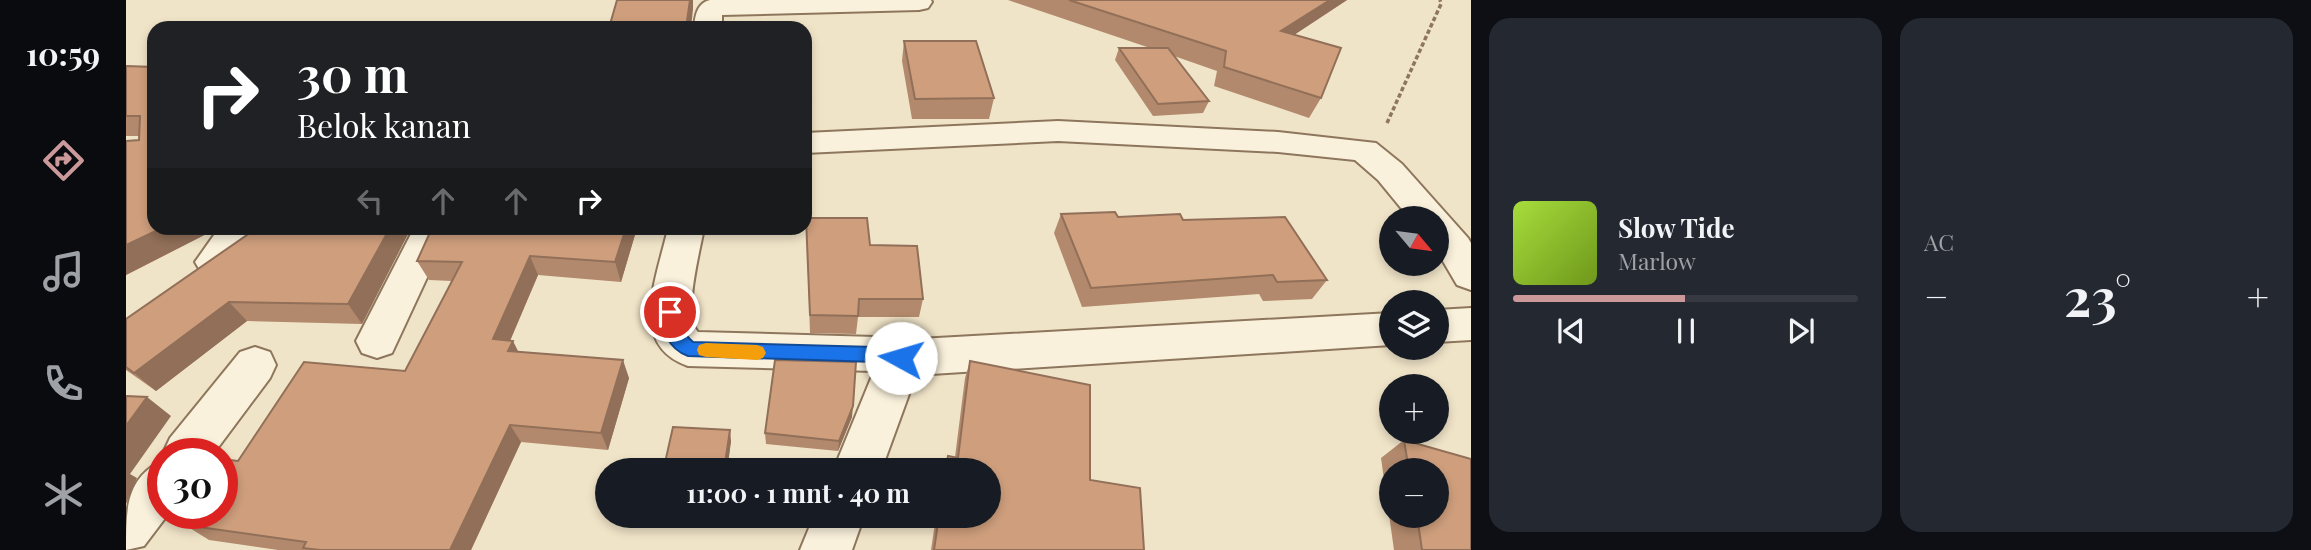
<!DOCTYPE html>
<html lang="id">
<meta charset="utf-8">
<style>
:root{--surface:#171b24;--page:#242831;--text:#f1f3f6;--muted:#9ea1a6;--line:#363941;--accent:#cc999b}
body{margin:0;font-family:"Playfair Display",serif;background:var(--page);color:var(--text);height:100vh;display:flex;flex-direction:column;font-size:26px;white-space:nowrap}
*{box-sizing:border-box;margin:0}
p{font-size:23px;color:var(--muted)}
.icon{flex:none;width:38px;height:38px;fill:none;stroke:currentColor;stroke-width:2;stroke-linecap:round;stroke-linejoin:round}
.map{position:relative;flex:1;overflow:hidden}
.side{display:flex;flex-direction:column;gap:18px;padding:18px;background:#0d0f14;width:840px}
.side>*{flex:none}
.top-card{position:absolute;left:21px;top:21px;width:665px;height:214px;border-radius:21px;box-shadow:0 4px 10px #0003;background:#202124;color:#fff;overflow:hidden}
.needle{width:46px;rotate:119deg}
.controls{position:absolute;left:1253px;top:206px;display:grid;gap:14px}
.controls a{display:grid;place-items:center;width:70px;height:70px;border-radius:50%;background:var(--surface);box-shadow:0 4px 10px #0003;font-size:35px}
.speed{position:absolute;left:21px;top:438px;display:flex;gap:14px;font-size:35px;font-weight:700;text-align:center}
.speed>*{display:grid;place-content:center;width:91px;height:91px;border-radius:50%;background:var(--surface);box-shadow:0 4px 10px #0003;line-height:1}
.speed .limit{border:10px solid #d22;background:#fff;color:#111}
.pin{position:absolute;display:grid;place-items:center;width:60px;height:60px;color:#fff;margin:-30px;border:4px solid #fff;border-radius:50%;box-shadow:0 2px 7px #0007}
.me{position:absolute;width:77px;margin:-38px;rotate:276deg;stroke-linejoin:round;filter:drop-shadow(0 0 5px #0008)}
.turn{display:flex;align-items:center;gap:24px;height:147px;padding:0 35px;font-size:32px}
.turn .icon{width:91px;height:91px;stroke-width:2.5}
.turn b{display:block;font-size:49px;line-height:60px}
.lanes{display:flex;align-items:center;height:66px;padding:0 35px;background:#0003;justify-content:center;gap:35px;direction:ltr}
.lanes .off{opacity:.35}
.big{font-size:52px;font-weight:700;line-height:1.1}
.side .tile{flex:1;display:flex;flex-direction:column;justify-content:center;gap:10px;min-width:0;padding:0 24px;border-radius:21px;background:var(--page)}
.song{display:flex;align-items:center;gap:21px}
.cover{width:84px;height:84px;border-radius:10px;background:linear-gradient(135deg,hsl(80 70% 55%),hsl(80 70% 35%))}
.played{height:7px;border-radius:4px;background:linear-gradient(90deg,var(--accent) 50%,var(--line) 50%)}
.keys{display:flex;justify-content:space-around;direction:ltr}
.heat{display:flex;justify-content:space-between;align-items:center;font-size:38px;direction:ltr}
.side .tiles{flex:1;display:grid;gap:18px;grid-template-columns:repeat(2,1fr)}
.trip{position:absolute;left:469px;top:458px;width:406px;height:70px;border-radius:35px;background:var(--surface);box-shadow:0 4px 10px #0003;font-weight:700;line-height:70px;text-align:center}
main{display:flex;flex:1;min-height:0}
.tabs{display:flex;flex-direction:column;width:126px;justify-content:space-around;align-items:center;background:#090b0e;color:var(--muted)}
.tabs .icon{width:49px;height:49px}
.tabs .active{color:var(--accent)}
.tabs b{font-size:32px;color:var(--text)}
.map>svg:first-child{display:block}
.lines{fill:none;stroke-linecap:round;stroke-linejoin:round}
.street-casing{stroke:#8d765c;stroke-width:4}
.path{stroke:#8d765c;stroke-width:3.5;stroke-dasharray:4.5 2.5;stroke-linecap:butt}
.street{fill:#faf1dc;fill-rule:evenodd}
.wall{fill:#b2896c;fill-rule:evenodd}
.shaded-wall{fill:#916f58}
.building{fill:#cf9f7d;stroke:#916f58;stroke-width:2}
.route{fill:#1a73e8;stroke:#114b97;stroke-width:2}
.slow{fill:#f59e0b}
</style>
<main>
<nav class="tabs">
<b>10:59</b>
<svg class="icon active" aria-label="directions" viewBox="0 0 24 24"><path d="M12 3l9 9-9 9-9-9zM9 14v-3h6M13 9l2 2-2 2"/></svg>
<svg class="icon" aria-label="music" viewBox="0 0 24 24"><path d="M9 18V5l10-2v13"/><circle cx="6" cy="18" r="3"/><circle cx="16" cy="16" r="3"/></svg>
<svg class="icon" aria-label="phone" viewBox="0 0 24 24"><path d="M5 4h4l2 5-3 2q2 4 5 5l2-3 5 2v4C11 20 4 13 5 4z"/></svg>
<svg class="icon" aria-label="climate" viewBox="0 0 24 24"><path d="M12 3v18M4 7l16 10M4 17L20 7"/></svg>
</nav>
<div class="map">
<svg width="1345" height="550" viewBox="0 0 1345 550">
<rect width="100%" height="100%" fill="#f0e4c8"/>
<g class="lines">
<g class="street-casing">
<g id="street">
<path d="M584,0H805L806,2L802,8L793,10L596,15V28H568C569,16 571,3 584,0Z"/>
<path d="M932,121L1152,132L1250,143L1276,164L1342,238L1345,243V290L1331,285L1311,251V219H1284L1252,180L1229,160L1152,152L932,141L679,153V133Z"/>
<path d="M93,228H131C117,252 105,281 75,272L69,262Z"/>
<path d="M288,228H324L266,353L251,358L236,353L230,341Z"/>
<path d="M542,228H578C574,251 556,317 572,332L749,337L775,340L1265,313V345L790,375L755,471H707L748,371L562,366C500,345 532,275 542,228Z"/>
<path d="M1345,308V340L1311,342V310Z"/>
<path d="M129,347L144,352L150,365L144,378L88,453H37L44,438L114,352Z"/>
<path d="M37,460V513H43L18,546L0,550C0,508 0,478 37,460Z"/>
<path d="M688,516H738L726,550H674Z"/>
</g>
</g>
<path class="path" d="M1261,123L1315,4L1314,0"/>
<use href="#street" class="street"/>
</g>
<g class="wall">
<path d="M882,0H1221L1168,35L1195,98L1183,118L1088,86L1091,71L1048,56L1083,101L1077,113L1027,116L989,60L993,48H1024Z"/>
<path d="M778,41L868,98L863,119H786L776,61Z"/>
<path d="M679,53L685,101V118H679Z"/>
<path d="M0,66L28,67V228H92L0,275L13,136H0Z"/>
<path d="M935,214L1057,220L1201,280L1186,299L1137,301L1133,294L956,307L928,233Z"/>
<path d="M680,218L744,245L797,299L793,317H732L730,334L684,333Z"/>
<path d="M285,228L236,324L121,321L30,391L0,370V319Z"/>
<path d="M511,228L495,282L412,275L384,341L392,352L503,378L482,450L395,442L345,550H152L83,540L59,525L112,461L279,371L326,281L303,280L291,261Z"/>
<path d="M844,361L964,480L1018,550H805L810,516H863V471H817L822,456L829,457L839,378Z"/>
<path d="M726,417L712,451L640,444L639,433Z"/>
<path d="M1278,440L1345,459V550H1268L1255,458ZM1265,471H1311V516H1265Z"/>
<path d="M605,441L601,471H539L538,467Z"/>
</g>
<g class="shaded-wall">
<path d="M564,0H567V9L565,28H560Z"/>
<path d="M1204,0H1221L1145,50L1155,31Z"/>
<path d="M36,228H92L0,275V245Z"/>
<path d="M264,228H285L236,324L222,304Z"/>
<path d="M500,228H511L495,282L489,262Z"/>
<path d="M404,256L412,275L377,357L367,339Z"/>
<path d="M103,302L121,321L30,391L8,373Z"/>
<path d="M387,341L396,359L382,351Z"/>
<path d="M497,360L503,378L482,450L475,433Z"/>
<path d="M21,397L45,416L4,474L11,478L0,504V426Z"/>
<path d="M727,406L726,417L712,451L713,441Z"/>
<path d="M384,425L395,442L345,550H324Z"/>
<path d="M604,430L605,441L601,471H598Z"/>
</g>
<g class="building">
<path d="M491,0H564L560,28H483Z"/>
<path d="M943,0H1204L1155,31L1215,48L1195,98L1098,67L1100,51Z"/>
<path d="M778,41H850L868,98L789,99Z"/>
<path d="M993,48H1042L1083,101L1032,104Z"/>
<path d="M679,53L685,101H679Z"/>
<path d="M0,66L28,67V228H36L0,245V141L13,140L14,116H0Z"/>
<path d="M989,212L992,217L1054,214L1057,220L1159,217L1201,280L1151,282L1147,275L965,288L935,214Z"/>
<path d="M680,218H741L744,245L791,246L797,299H733L732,316L684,315Z"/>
<path d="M131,228H264L222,304L103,302L8,373L0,367V319Z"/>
<path d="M306,228H500L489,262L404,256L367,339L387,341L382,351L497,360L475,433L384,425L324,550H194L177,548L180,542L59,525L67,513H96V471L104,460L112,461L178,362L279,371L336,262L291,261Z"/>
<path d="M649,360L730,362L727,406L713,441L639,433Z"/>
<path d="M844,361L964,385V480L1014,488L1018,550H808L813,516H863V471H819L822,456L832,458Z"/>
<path d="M0,396L21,397L0,426Z"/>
<path d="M547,427L604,430L598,470L538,467Z"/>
<path d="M1278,440L1345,459V550H1296L1291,516H1311V471H1283Z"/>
</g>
<path class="route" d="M544,305L550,307C559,326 548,324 567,342L749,347L781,353L784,358L781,363L775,365L749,362L562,356C544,350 530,326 538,307Z"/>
<path class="slow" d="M580,343L631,345L637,347L640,353L637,358L631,360L580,357L573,355L571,350L573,345Z"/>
</svg>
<div class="controls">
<a><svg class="needle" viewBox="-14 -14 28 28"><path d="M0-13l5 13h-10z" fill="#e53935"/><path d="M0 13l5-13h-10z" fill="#9ea1a6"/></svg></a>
<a><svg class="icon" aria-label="layers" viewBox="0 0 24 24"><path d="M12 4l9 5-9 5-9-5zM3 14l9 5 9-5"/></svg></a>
<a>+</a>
<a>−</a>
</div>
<div class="speed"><div class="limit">30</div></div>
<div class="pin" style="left:544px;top:312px;background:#d93025"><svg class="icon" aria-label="arrive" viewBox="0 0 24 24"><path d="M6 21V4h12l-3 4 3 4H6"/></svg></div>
<svg class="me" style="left:775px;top:358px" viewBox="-20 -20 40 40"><circle r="19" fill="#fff"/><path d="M0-13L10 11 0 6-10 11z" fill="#1a73e8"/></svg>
<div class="trip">11:00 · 1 mnt · 40 m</div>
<div class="top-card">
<div class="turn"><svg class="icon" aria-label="right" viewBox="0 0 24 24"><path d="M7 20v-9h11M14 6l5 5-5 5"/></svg><div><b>30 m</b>Belok kanan</div></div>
<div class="lanes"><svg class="icon off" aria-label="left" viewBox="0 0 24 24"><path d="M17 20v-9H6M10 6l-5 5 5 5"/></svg><svg class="icon off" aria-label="ahead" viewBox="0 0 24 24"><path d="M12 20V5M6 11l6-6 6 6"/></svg><svg class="icon off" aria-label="ahead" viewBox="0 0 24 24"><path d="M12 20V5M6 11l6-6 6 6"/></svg><svg class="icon" aria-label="right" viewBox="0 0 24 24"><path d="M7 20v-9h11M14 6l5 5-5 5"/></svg></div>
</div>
</div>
<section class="side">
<div class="tiles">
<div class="tile">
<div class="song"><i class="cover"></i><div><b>Slow Tide</b><p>Marlow</p></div></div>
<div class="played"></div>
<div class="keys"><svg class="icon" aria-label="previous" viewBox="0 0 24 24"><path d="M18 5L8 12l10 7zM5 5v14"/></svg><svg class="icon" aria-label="pause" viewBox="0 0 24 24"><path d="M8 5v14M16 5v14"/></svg><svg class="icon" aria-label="next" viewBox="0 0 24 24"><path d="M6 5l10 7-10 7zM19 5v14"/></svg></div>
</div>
<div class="tile"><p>AC</p>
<div class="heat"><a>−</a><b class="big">23°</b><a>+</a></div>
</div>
</div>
</section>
</main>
